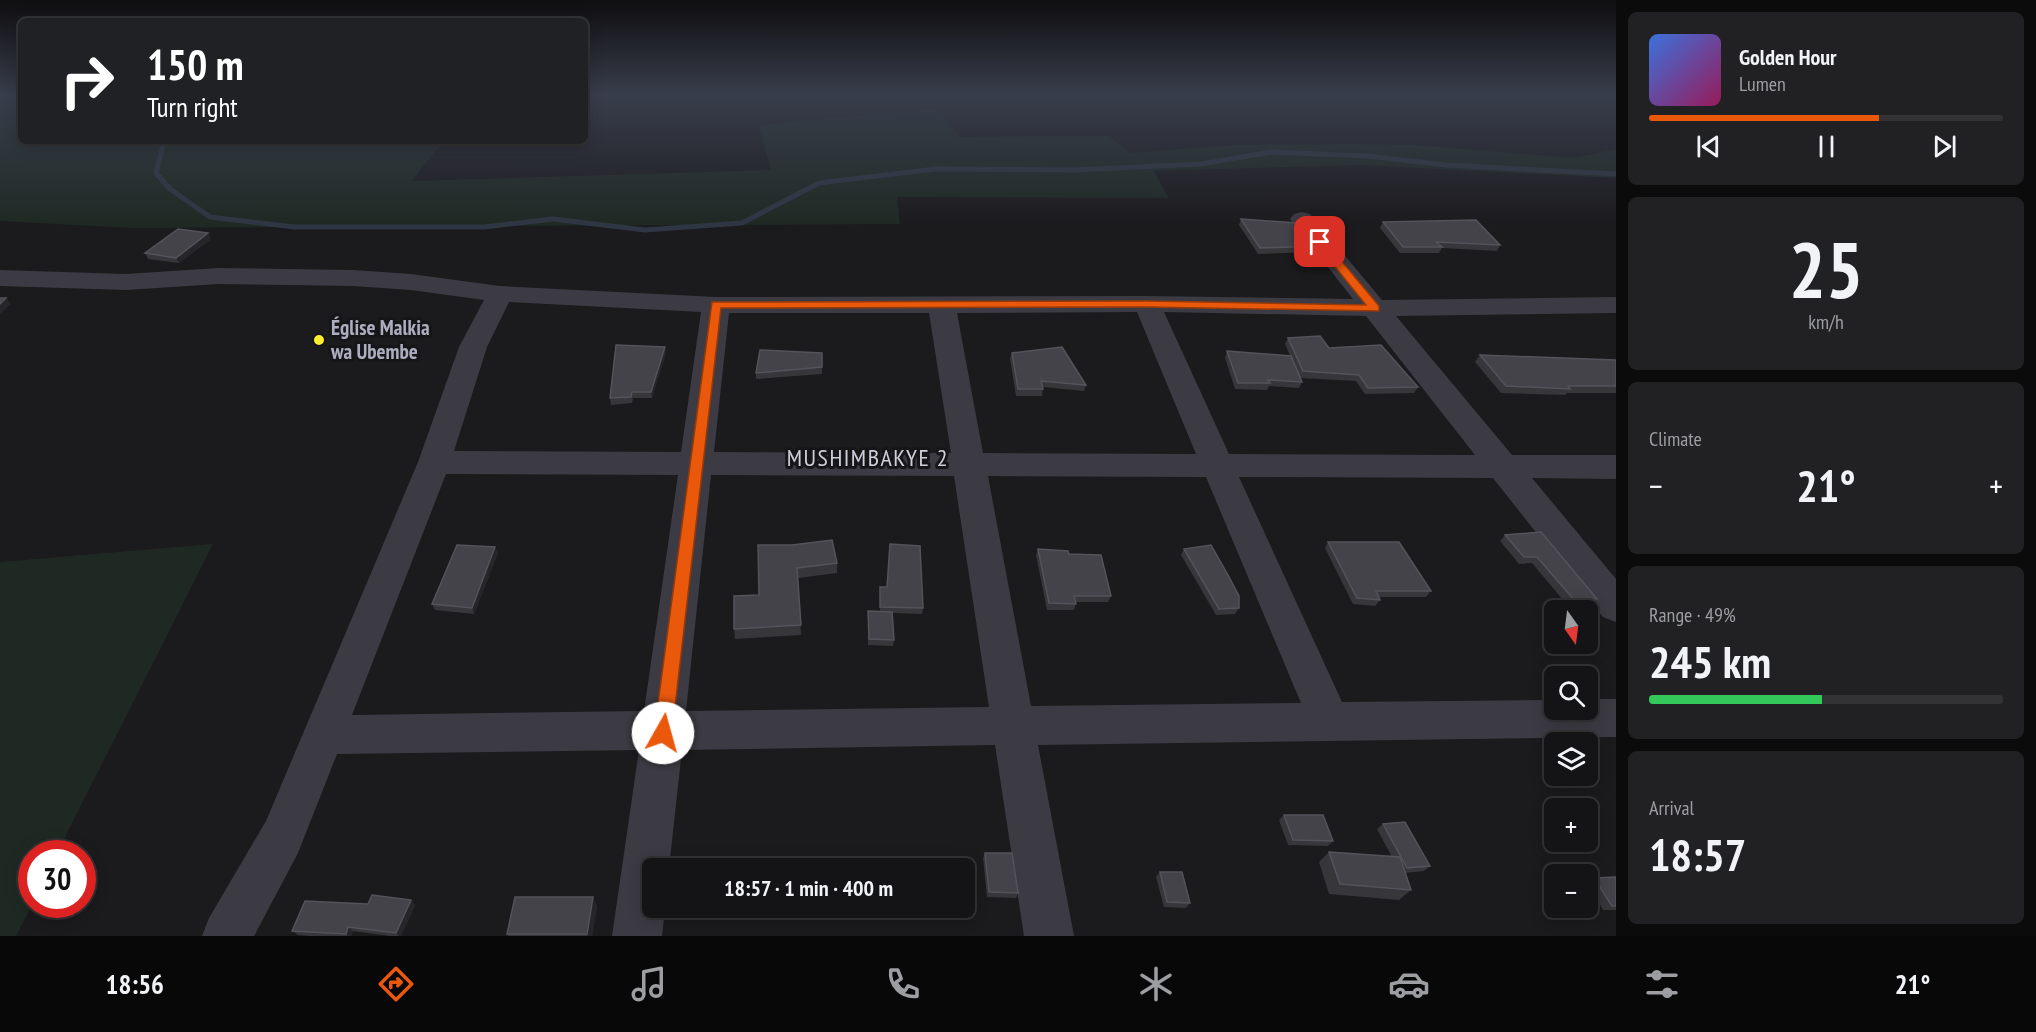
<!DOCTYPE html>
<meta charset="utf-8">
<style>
:root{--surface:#141416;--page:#212123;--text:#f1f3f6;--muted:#9d9ea1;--line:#333335;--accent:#ea580c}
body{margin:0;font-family:"PT Sans Narrow",sans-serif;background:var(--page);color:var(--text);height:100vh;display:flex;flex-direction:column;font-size:22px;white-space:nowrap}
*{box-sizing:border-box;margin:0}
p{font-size:20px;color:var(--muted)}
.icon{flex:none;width:33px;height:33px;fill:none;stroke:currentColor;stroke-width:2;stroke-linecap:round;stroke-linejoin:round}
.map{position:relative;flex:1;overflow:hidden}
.sheet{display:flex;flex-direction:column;gap:12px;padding:12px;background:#0b0b0c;width:420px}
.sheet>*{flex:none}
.top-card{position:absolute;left:18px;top:18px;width:570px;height:126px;border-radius:9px;box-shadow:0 3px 15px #0003,0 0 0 2px var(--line);background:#202124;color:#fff;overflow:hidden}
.needle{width:39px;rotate:166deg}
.buttons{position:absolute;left:1544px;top:600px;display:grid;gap:12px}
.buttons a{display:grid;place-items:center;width:54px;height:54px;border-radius:9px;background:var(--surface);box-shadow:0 3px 15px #0003,0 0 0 2px var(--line);font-size:30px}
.speed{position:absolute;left:18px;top:840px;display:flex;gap:12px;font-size:30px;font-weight:700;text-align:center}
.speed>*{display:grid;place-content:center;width:78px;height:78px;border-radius:50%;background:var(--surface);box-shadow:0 3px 15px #0003,0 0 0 2px var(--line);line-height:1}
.speed .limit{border:9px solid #d22;background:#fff;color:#111}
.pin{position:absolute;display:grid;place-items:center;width:51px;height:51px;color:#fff;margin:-26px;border-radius:12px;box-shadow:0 3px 9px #0006}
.me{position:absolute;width:66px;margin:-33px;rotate:7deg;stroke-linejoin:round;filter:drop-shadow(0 0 4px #0008)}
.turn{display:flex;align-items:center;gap:21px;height:126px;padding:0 30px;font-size:27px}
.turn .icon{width:78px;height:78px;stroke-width:2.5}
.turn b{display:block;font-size:42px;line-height:51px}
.big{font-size:45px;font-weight:700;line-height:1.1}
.sheet .card{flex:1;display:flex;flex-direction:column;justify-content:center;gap:9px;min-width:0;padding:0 21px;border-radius:9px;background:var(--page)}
.sheet .dial{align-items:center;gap:0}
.dial b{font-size:78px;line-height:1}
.song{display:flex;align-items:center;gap:18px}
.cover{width:72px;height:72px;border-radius:9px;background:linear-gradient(135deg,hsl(220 70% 55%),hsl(330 70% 35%))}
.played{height:6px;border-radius:3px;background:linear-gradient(90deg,var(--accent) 65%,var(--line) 65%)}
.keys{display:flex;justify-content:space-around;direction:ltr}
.heat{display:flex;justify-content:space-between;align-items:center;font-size:33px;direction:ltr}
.charge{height:9px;border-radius:4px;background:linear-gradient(90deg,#34c759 49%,var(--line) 0)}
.trip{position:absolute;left:642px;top:858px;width:333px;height:60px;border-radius:9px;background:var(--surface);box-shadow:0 3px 15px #0003,0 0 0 2px var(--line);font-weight:700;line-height:60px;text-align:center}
.dock{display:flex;height:96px;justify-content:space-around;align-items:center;background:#080809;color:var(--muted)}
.dock .icon{width:42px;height:42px}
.dock .current{color:var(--accent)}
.dock b{font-size:27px;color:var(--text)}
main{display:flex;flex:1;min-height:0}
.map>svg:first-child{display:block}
.green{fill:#1f2923}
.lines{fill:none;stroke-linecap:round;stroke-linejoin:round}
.stream{stroke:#2e3543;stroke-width:5}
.minor{fill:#3c3b43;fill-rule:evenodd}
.wall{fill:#37363b}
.shaded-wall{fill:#262529}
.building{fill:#434349;stroke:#54535b;stroke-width:1.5}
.route{fill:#ea580c;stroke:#983908;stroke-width:1.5}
.poi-dot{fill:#ffed30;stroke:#161518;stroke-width:2}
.labels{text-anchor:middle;stroke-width:6;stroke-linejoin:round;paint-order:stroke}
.poi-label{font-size:21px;font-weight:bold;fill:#acadbe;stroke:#161518;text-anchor:start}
.quarter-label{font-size:24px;letter-spacing:1.5px;fill:#cdced9;stroke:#161518}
</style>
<main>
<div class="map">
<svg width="1616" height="936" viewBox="0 0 1616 936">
<rect width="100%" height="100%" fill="#1b1a1d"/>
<g class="green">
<path d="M0,95H21V141H443L412,181L771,170L759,125L938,109L959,137L1109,136L1130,153L1233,145L1349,144L1415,145L1575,158L1616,149V178L1360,165L1154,171L1169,198L897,197L900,224L132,228L0,221Z"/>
<path d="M213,544L57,853L32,854V905L16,936H0V562Z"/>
</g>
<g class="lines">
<path class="stream" d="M164,141L156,173L170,189L210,217L295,227H484L553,219L645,230L742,223L819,183L935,169L1075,170L1201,164L1271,152L1368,156L1446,165L1616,174"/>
<path class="minor" d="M1302,212L1310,214L1382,300L1616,297V313L1396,316L1512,455H1616V479L1532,478L1616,579V622L1603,617L1493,478L1239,477L1342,702L1554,700V710H1587V699H1616V737L1038,745L1074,936H1024L995,745L682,750L669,868H652V908H665L662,936H612L639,750L337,754L298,853L254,936H202L209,918L266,821L418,462L459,347L484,300L411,290L353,286L218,284L126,290L0,286V270L126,274L218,268L353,270L411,274L500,286L716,297L1147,296L1353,299L1290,219L1294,214ZM509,302L701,312L681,452L454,451L487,347ZM1137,312L1196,454L983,453L957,313ZM1164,312L1366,316L1475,455L1229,454ZM729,313H929L951,453L714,452ZM446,474L678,475L644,711L352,715ZM711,475L954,476L989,707L686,711ZM988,476L1206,477L1301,703L1031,706Z"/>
</g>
<g class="wall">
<path d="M1241,219L1316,246L1313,252L1258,254L1239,225Z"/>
<path d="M1383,222L1500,245L1497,251L1442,248L1439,253H1400L1380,228Z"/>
<path d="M208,233L211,239L179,263L148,259L145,253Z"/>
<path d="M1288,338L1329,348L1418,387L1414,393L1365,394L1356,381L1300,378L1302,382L1299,388L1269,386L1267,390L1235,389L1225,358L1227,351L1290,356L1285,344Z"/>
<path d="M666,353L652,398H633L632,403L611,405L610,398Z"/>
<path d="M822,353V374L756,379V373Z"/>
<path d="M1012,353L1086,385L1084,391L1043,387V389L1042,396H1016L1010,359Z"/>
<path d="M1480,355L1616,360V393H1567L1565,395L1501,393L1475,362Z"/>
<path d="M1505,535L1597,599L1591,605L1569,607L1532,563L1519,564L1500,541Z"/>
<path d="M1328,542L1431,591L1426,597H1379L1380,600L1375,606L1353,604L1325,548Z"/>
<path d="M758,545L837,563V573L798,578L801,635L735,639L734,629L759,595Z"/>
<path d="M1038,549L1069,554L1111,596L1108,602H1076L1074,610H1047L1036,555Z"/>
<path d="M1184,549L1239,608L1235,614L1216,615L1181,555Z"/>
<path d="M498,553L474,614L435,610L432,604Z"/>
<path d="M880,587L923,608L922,614L893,613L894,640L893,646L868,645V611L880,612Z"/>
<path d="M1284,815L1333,841L1328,846L1288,845L1279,820Z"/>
<path d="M1383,824L1430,866L1424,871L1405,873L1411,890L1399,900L1329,894L1319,862L1329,852L1392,857L1377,829Z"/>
<path d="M985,853L1018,893L1016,898L987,897L983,858Z"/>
<path d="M1160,872L1190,903L1186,908L1164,907L1156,877Z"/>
<path d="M1616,877V910H1603L1587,882L1594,878Z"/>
<path d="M593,897L597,907L592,936H508L507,934Z"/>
<path d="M411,900L415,905L401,936H389L353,931L351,936H309L298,935L292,931L368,904Z"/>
<path d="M692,908H803V919L765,918V910L693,913Z"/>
</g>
<g class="shaded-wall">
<path d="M208,233L211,239L179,263L176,258Z"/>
<path d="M6,298L11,304L0,314V304Z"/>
<path d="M665,347L666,353L652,398L651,392Z"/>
<path d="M495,547L498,553L474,614L472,608Z"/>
<path d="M593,897L597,907L592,936H588L587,934Z"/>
<path d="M411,900L415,905L401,936H399L396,933Z"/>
<path d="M348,927L353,931L351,936H348L346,934Z"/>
</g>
<g class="building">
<path d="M1241,219L1297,223L1316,246L1260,248Z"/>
<path d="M1476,220L1500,245L1436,242L1442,247H1403L1383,222Z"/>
<path d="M178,229L208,233L176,258L145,253Z"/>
<path d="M0,298H6L0,304Z"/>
<path d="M1320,336L1329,348L1381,345L1418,387L1368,388L1359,375L1303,371L1288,338Z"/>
<path d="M616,345L665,347L651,392H632L631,397L610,398Z"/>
<path d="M1062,347L1086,385L1041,381L1043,389H1018L1012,353Z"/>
<path d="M760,350L822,353V367L756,373Z"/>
<path d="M1227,351L1291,356L1302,382L1268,380L1270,383H1238Z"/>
<path d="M1480,355L1616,360V386H1568L1570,389L1506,386Z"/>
<path d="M1541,532L1597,599L1575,601L1537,557H1524L1505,535Z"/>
<path d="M832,540L837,563L797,568L801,625L734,629V596L759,595L758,545H792Z"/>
<path d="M1328,542H1399L1431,591H1376L1380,600L1357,598Z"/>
<path d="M890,544L920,546L923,608L880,607V587H887Z"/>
<path d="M457,545L495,547L472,608L432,604Z"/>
<path d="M1211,545L1228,575L1239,596V608L1219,609L1184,549Z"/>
<path d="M1038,549L1068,551L1069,554L1101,555L1111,596H1074L1076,604L1049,603Z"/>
<path d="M868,611L892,612L894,640L869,639Z"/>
<path d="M1284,815H1323L1333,841L1293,840Z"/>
<path d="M1405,822L1430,866L1407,868L1383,824Z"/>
<path d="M1329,852L1400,857L1411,890L1340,884Z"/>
<path d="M985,853H1012L1018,893L989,892Z"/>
<path d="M1160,872H1182L1190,903L1167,902Z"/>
<path d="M1616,877V906H1612L1594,878Z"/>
<path d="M372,895L411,900L396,933L348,927L346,934L292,931L305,901L368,904Z"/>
<path d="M515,897H593L587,934H507Z"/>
<path d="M765,908H803V914L765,913Z"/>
</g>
<linearGradient id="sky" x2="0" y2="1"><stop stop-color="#0f0e10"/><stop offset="0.42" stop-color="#393e4c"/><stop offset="1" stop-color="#393e4c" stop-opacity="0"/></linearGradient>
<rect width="1616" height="226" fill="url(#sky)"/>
<path class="route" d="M1320,239L1324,240L1379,306V311L1147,307L721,308L672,733L669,738L663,741L657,738L654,733L712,302L1147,301L1366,305L1315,242Z"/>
<circle class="poi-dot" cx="319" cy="340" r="6"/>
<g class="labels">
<g class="poi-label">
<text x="331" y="335">Église Malkia<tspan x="331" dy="24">wa Ubembe</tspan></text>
</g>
<g class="quarter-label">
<text x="868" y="466">MUSHIMBAKYE 2</text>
</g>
</g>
</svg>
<div class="buttons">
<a><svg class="needle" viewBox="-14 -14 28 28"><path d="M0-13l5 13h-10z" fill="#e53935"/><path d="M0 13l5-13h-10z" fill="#9d9ea1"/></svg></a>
<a><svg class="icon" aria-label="search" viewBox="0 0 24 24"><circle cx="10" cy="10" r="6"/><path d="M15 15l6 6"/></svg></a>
<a><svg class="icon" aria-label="layers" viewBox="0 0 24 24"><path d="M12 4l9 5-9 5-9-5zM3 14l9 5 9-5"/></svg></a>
<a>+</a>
<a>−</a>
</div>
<div class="speed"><div class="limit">30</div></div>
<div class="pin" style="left:1320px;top:242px;background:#d93025"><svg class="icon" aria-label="arrive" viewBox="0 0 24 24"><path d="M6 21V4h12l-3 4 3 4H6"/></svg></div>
<svg class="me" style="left:663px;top:733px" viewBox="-20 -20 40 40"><circle r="19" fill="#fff"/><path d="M0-13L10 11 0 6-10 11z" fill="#ea580c"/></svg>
<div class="trip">18:57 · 1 min · 400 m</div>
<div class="top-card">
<div class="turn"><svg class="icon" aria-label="right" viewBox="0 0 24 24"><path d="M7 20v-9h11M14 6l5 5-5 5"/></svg><div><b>150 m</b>Turn right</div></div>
</div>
</div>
<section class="sheet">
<div class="card">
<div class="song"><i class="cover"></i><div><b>Golden Hour</b><p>Lumen</p></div></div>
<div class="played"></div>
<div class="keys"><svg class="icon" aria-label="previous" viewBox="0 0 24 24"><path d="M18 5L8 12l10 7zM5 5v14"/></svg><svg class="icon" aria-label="pause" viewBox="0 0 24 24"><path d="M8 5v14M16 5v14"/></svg><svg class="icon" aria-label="next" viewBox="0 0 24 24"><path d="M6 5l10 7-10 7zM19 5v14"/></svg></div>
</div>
<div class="card dial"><b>25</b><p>km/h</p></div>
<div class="card"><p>Climate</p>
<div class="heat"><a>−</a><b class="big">21°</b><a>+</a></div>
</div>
<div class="card"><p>Range · 49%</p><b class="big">245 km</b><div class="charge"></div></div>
<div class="card"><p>Arrival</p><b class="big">18:57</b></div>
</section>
</main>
<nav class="dock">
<b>18:56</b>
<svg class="icon current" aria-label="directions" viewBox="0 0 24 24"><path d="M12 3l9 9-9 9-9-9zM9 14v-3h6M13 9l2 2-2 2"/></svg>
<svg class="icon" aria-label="music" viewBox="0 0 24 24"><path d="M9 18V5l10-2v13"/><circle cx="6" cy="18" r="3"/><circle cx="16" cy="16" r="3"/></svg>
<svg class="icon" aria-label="phone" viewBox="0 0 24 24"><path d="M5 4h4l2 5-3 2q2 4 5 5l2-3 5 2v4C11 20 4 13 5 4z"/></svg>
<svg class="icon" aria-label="climate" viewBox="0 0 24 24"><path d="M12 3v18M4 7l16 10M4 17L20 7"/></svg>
<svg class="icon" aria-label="car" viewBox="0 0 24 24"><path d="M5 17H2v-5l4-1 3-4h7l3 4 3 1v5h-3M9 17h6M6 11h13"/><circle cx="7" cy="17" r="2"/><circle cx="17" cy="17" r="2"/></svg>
<svg class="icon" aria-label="filters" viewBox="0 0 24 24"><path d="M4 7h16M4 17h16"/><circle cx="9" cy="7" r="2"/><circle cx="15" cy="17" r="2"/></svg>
<b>21°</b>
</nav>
